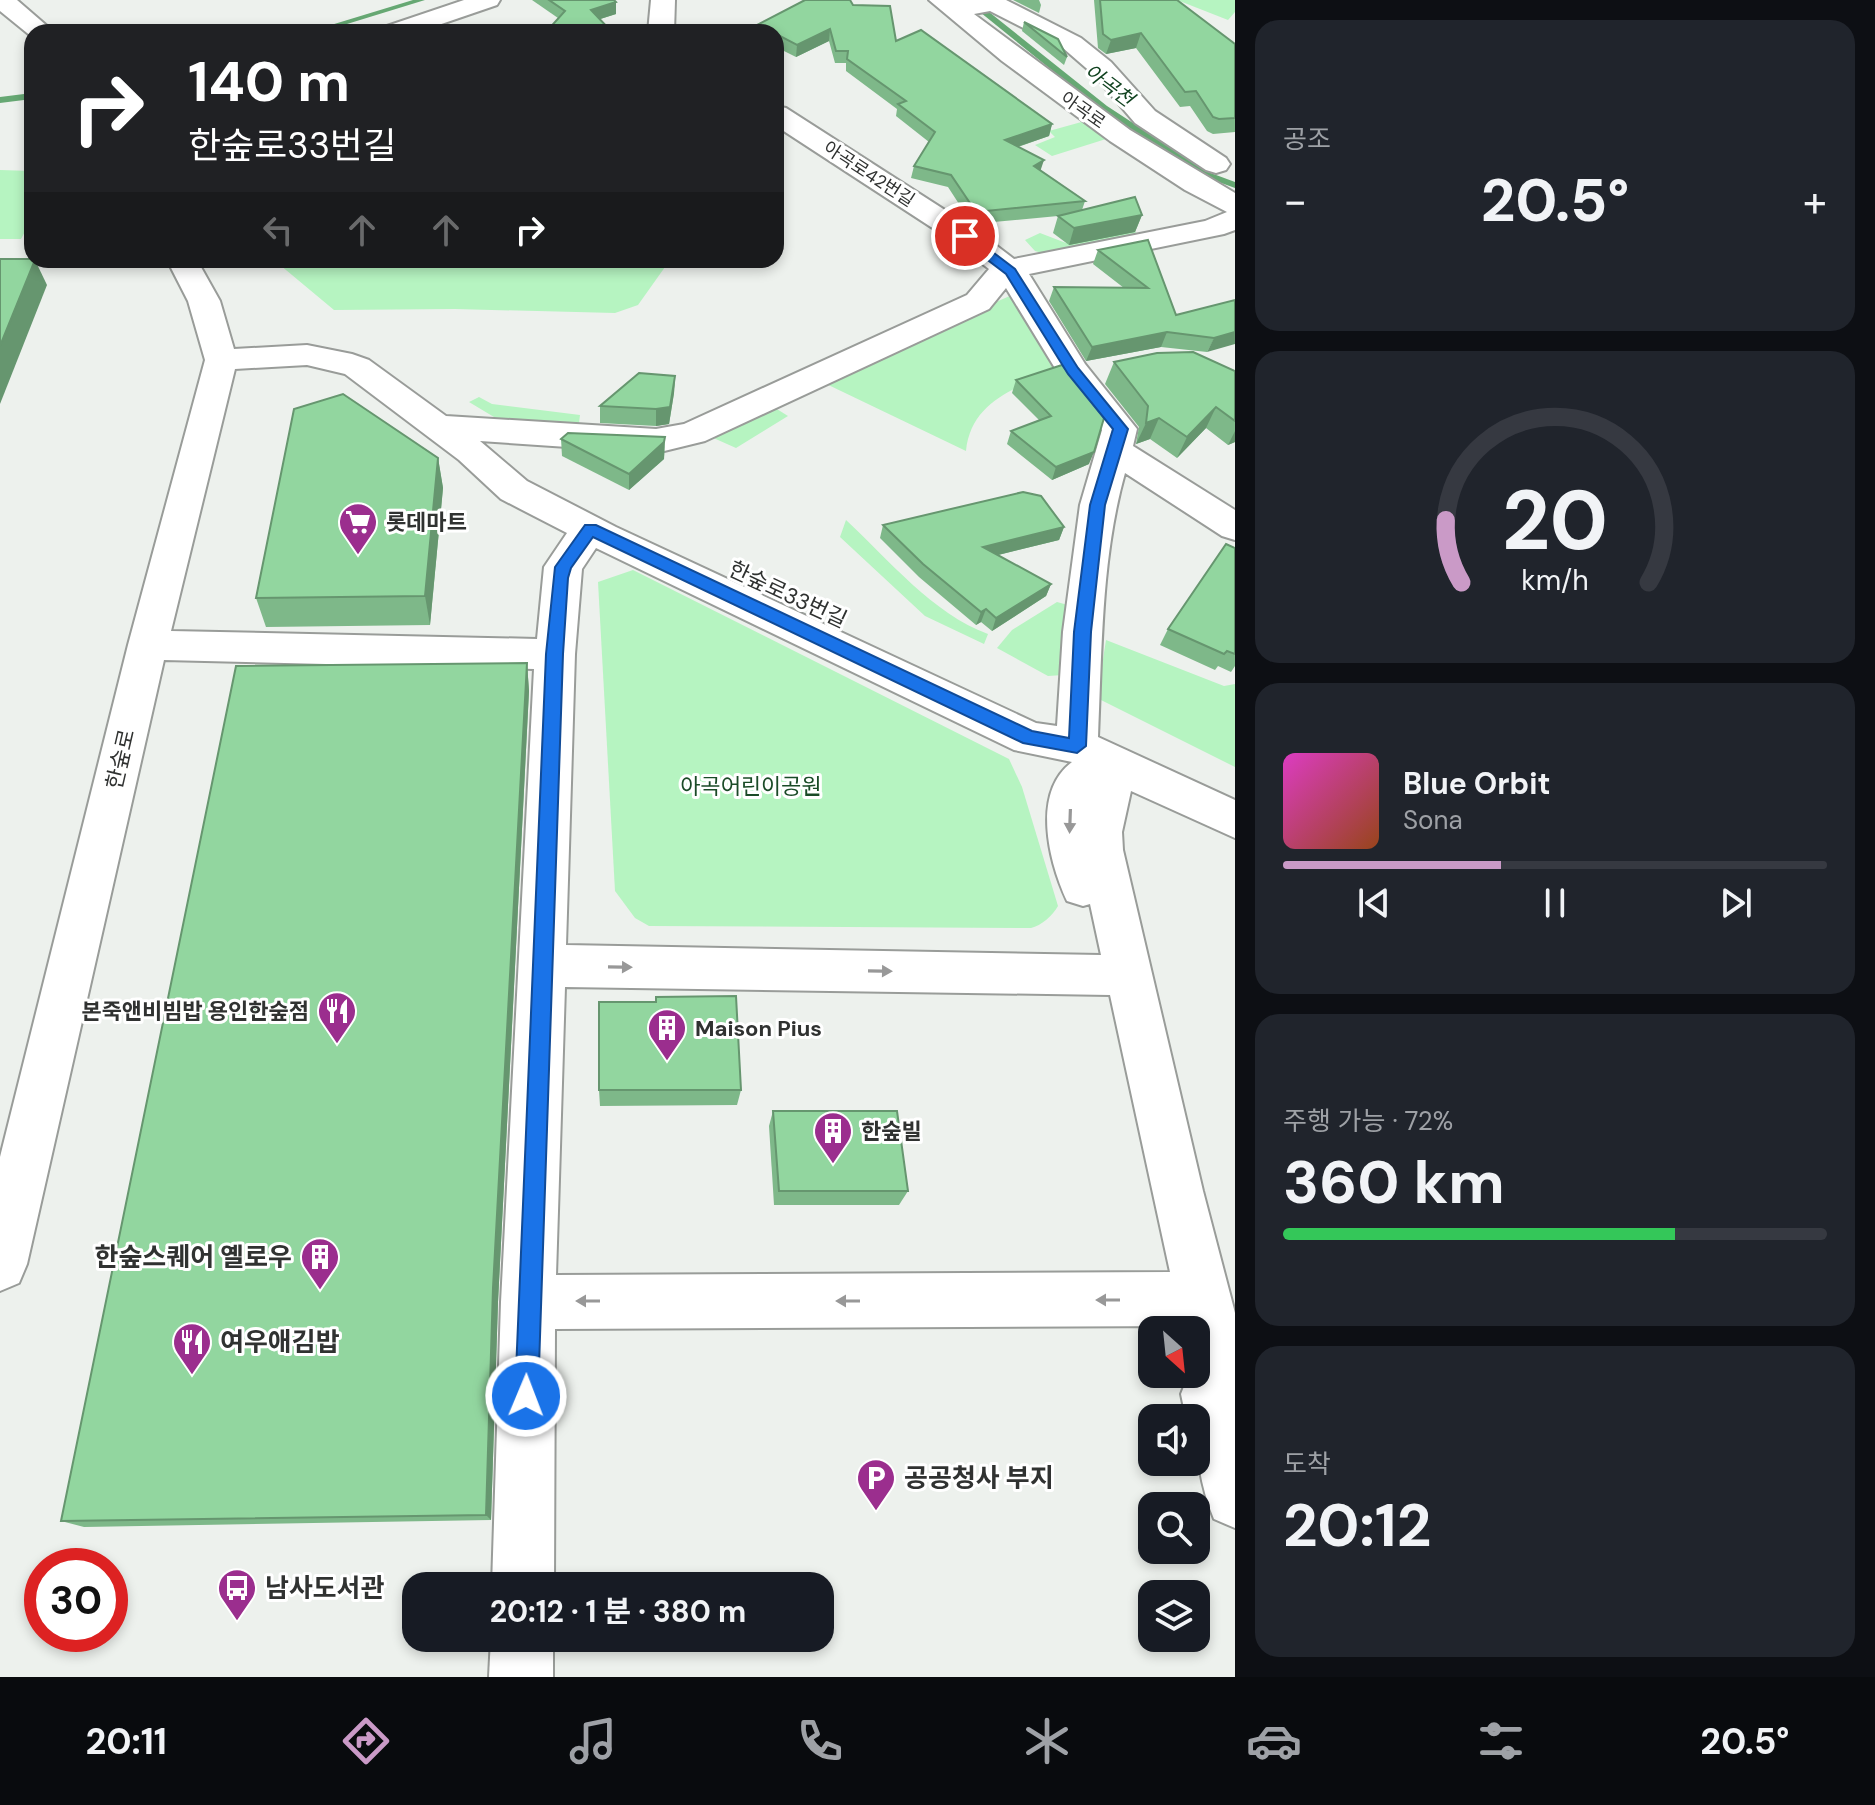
<!DOCTYPE html>
<html lang="ko">
<meta charset="utf-8">
<style>
:root{--surface:#171b24;--page:#20242c;--text:#f1f3f6;--muted:#9ea1a6;--line:#363941;--accent:#ca9ac7}
body{margin:0;font-family:"DM Sans","Noto Sans KR",sans-serif;background:var(--page);color:var(--text);height:100vh;display:flex;flex-direction:column;font-size:30px;white-space:nowrap}
*{box-sizing:border-box;margin:0}
p{font-size:26px;color:var(--muted)}
.icon{flex:none;width:44px;height:44px;fill:none;stroke:currentColor;stroke-width:2;stroke-linecap:round;stroke-linejoin:round}
.map{position:relative;flex:1;overflow:hidden}
.sheet{display:flex;flex-direction:column;gap:20px;padding:20px;background:#0d0f14;width:640px}
.sheet>*{flex:none}
.hud{position:absolute;left:24px;top:24px;width:760px;height:244px;border-radius:24px;box-shadow:0 4px 12px #0003;background:#202124;color:#fff;overflow:hidden}
.needle{width:52px;rotate:153deg}
.buttons{position:absolute;left:1138px;top:1316px;display:grid;gap:16px}
.buttons a{display:grid;place-items:center;width:72px;height:72px;border-radius:16px;background:var(--surface);box-shadow:0 4px 12px #0003;font-size:40px}
.speed{position:absolute;left:24px;top:1548px;display:flex;gap:16px;font-size:40px;font-weight:700;text-align:center}
.speed>*{display:grid;place-content:center;width:104px;height:104px;border-radius:50%;background:var(--surface);box-shadow:0 4px 12px #0003;line-height:1}
.speed .limit{border:12px solid #d22;background:#fff;color:#111}
.pin{position:absolute;display:grid;place-items:center;width:68px;height:68px;color:#fff;margin:-34px;border:4px solid #fff;border-radius:50%;box-shadow:0 2px 8px #0007}
.me{position:absolute;width:88px;margin:-44px;rotate:1deg;stroke-linejoin:round;filter:drop-shadow(0 0 6px #0008)}
.turn{display:flex;align-items:center;gap:28px;height:168px;padding:0 32px;font-size:36px}
.turn .icon{width:104px;height:104px;stroke-width:2.5}
.turn b{display:block;font-size:56px;line-height:68px}
.lanes{display:flex;align-items:center;height:76px;padding:0 32px;background:#0003;justify-content:center;gap:40px;direction:ltr}
.lanes .off{opacity:.35}
.big{font-size:60px;font-weight:700;line-height:1.1}
.sheet .tile{flex:1;display:flex;flex-direction:column;justify-content:center;gap:12px;min-width:0;padding:0 28px;border-radius:24px;background:var(--page)}
.sheet .dial{align-items:center;gap:0}
.dial svg{height:208px;overflow:visible;fill:none;stroke:var(--line);stroke-width:7;stroke-linecap:round;text-anchor:middle}
.dial text{fill:var(--text);stroke:none}
.song{display:flex;align-items:center;gap:24px}
.cover{width:96px;height:96px;border-radius:12px;background:linear-gradient(135deg,hsl(310 70% 55%),hsl(20 70% 35%))}
.played{height:8px;border-radius:4px;background:linear-gradient(90deg,var(--accent) 40%,var(--line) 40%)}
.keys{display:flex;justify-content:space-around;direction:ltr}
.heat{display:flex;justify-content:space-between;align-items:center;font-size:44px;direction:ltr}
.charge{height:12px;border-radius:6px;background:linear-gradient(90deg,#34c759 72%,var(--line) 0)}
.trip{position:absolute;left:402px;top:1572px;width:432px;height:80px;border-radius:24px;background:var(--surface);box-shadow:0 4px 12px #0003;font-weight:700;line-height:80px;text-align:center}
.menu{display:flex;height:128px;justify-content:space-around;align-items:center;background:#090b0e;color:var(--muted)}
.menu .icon{width:56px;height:56px}
.menu .on{color:var(--accent)}
.menu b{font-size:36px;color:var(--text)}
main{display:flex;flex:1;min-height:0}
.map>svg:first-child{display:block}
.green{fill:#b6f4c1}
.lines{fill:none;stroke-linecap:round;stroke-linejoin:round}
.stream{fill:#66a873;fill-rule:evenodd}
.minor-casing{stroke:#999c99;stroke-width:4}
.minor{fill:#fff;fill-rule:evenodd}
.wall{fill:#7eb889}
.shaded-wall{fill:#66966f}
.building{fill:#92d69f;stroke:#66966f;stroke-width:2}
.oneway{fill:#989898}
.route{fill:#1a73e8;stroke:#114b97;stroke-width:2}
.labels{text-anchor:middle;stroke-width:6;stroke-linejoin:round;paint-order:stroke}
.far-street-label{font-size:18px;fill:#303231;stroke:#fff}
.far-water-label{font-size:20px;font-style:italic;fill:#10421f;stroke:#fff}
.poi-label{font-size:22px;font-weight:bold;fill:#303231;stroke:#fff;text-anchor:start}
.street-label{font-size:22px;fill:#303231;stroke:#fff}
.park-label{font-size:22px;fill:#1a4b27;stroke:#fff}
.near-poi-label{font-size:26px;font-weight:bold;fill:#303231;stroke:#fff;text-anchor:start}
</style>
<main>
<div class="map">
<svg width="1235" height="1677" viewBox="0 0 1235 1677">
<rect width="100%" height="100%" fill="#edf1ed"/>
<g class="green">
<path d="M1177,0H1235V12L1228,20Z"/>
<path d="M1085,121L1106,139L1052,156L1035,145L1055,137L1049,131Z"/>
<path d="M0,170L32,171V219L21,239H0Z"/>
<path d="M1120,219L1139,235L1049,255L1035,251L1025,240L1040,233L1066,243Z"/>
<path d="M274,260H670L638,305L615,313L455,309L334,310Z"/>
<path d="M1012,295L1060,369C1018,387 971,400 966,451L818,380Z"/>
<path d="M479,397L492,404L580,415L579,423L499,420L469,402Z"/>
<path d="M772,406L788,416L736,448L709,436Z"/>
<path d="M846,520C888,559 933,614 988,634L984,644L925,616L840,537Z"/>
<path d="M633,570L1009,759L1022,787L1058,906C1053,915 1041,926 1031,928L649,926L635,918L615,891L598,582Z"/>
<path d="M1057,602L1075,607L1063,675L1048,676L997,648L1012,630Z"/>
<path d="M1106,640L1224,686L1235,684V767L1097,698Z"/>
</g>
<g class="lines">
<g class="stream">
<path d="M413,0H425L321,32H308Z"/>
<path d="M965,0H974L1107,106L1208,172L1235,182V188L1202,176L1101,110Z"/>
<path d="M32,93V99L0,103V97Z"/>
</g>
<g class="minor-casing">
<g id="minor">
<path d="M0,0H17L54,32H32V37L0,11Z"/>
<path d="M464,0H500L497,5L418,32H380L384,27Z"/>
<path d="M651,0H675L674,32H648Z"/>
<path d="M929,0H1006L1081,38L1111,62L1155,111L1226,158L1230,164L1226,170L1216,173L1206,170L1135,123L1093,74L1063,48L990,11L974,14L1130,130L1235,193V230L1224,234L1029,274L1085,364L1137,429L1133,446L1235,510V540L1222,536L1125,473C1101,558 1102,650 1098,737L1235,800V838L1131,791L1122,832L1123,850L1203,1191L1235,1313V1528L1214,1519C1200,1485 1196,1454 1196,1418H1186L1181,1394L1189,1374H1196V1330H1184L1183,1326L555,1329L554,1586H492L501,1302L534,669L164,660L27,1264L19,1283L0,1291V1157L128,645L205,360L188,301L167,260H197L220,301L234,349L307,345L352,354L369,360L446,416L656,429L684,424L967,295L989,269L954,242L776,126V106L786,108L976,230L1014,259L1205,221L1227,212L1185,190L1110,141L1002,61ZM1006,288L1061,378L1102,430L1080,505L1063,632L1057,726L1036,723L616,527L527,481L480,441L656,453L705,441L989,309ZM307,365L345,374L459,460L501,499L567,533L544,567L537,639L171,631L235,369ZM596,548L1014,750L1072,762C1031,793 1049,862 1067,901L1083,906L1090,904L1101,955L566,945L575,654L582,569ZM565,987L1110,995L1170,1272L556,1275Z"/>
<path d="M491,1638H553V1677H489Z"/>
</g>
</g>
<use href="#minor" class="minor"/>
</g>
<g class="wall">
<path d="M532,0H614L616,14L600,19L558,18Z"/>
<path d="M1013,0H1039L1041,5L1039,13Z"/>
<path d="M1094,0H1177L1235,44V132L1213,134L1207,131L1190,106L1180,107L1136,48L1106,54L1098,48Z"/>
<path d="M853,5L896,41L1052,124L1049,136L1018,147L1041,171L1085,201L1082,210L1142,215L1135,232L1069,245L1053,233L1058,216L972,224L948,187L911,178L914,166L929,142L896,116L897,109L846,71V63H835L829,41L796,57L776,47V32H757V25Z"/>
<path d="M1024,22L1067,57L1064,65L1022,31Z"/>
<path d="M1148,240L1176,315L1235,300L1207,352L1161,347L1086,361L1049,301L1054,287L1124,288L1093,264L1098,250Z"/>
<path d="M1114,362L1235,371V442L1228,445L1206,428L1177,458L1150,439L1136,444L1139,427L1105,384Z"/>
<path d="M1062,365L1089,464L1052,480L1007,444L1011,431L1039,420L1012,393L1016,380Z"/>
<path d="M675,376L674,393L669,424L656,426L600,423V406Z"/>
<path d="M665,437L664,459L629,490L562,456L561,439Z"/>
<path d="M438,458L443,488L430,625L266,627L256,598Z"/>
<path d="M883,525L1064,527L1059,540L998,555L1051,584L1046,596L992,631L981,622L976,625L919,577L880,538Z"/>
<path d="M1235,548V666L1231,672L1218,666L1215,670L1160,645L1168,629Z"/>
<path d="M527,663L529,691L498,1302L491,1520L84,1527L61,1521Z"/>
<path d="M656,997L741,1090L737,1105L600,1106L599,1090L656,1002Z"/>
<path d="M773,1111L908,1191L899,1205H774L769,1126Z"/>
</g>
<g class="shaded-wall">
<path d="M616,2V14L591,22V10Z"/>
<path d="M830,29L829,41L796,57L797,45Z"/>
<path d="M1141,33L1136,48L1106,54L1111,40Z"/>
<path d="M1052,124L1049,136L1002,152L1005,140Z"/>
<path d="M1044,160L1040,172L1034,166Z"/>
<path d="M1142,215L1135,232L1069,245L1074,228Z"/>
<path d="M35,260L47,285L0,404V346Z"/>
<path d="M1167,332L1161,347L1086,361L1092,347Z"/>
<path d="M1235,332V344L1207,352L1214,338Z"/>
<path d="M675,376L674,393L669,424L656,426V409Z"/>
<path d="M1216,407L1206,428L1177,458L1187,437Z"/>
<path d="M1159,418L1150,439L1136,444L1146,423Z"/>
<path d="M1235,431V442L1228,445Z"/>
<path d="M665,437L664,459L629,490V474Z"/>
<path d="M1094,452L1089,464L1052,480L1056,467Z"/>
<path d="M438,458L443,488L430,625L425,596Z"/>
<path d="M1064,527L1059,540L978,560L983,547Z"/>
<path d="M1051,584L1046,596L992,631L996,618Z"/>
<path d="M986,609L981,622L976,625L981,612Z"/>
<path d="M527,663L529,691L498,1302L491,1520L486,1515L493,1288Z"/>
</g>
<g class="building">
<path d="M549,0H614L616,2L591,10L612,32H546L565,11Z"/>
<path d="M805,0H850L853,5L890,6L896,41L921,30L1052,124L1005,140L1044,160L1034,166L1085,201L976,212L951,175L914,166L935,132L898,104L906,101L847,59L848,51H836L830,29L797,45L776,34V32H771L757,25Z"/>
<path d="M1100,0H1177L1235,44V118L1219,119L1213,117L1196,91L1185,92L1141,33L1111,40L1103,34Z"/>
<path d="M1024,22L1058,39L1067,57Z"/>
<path d="M1135,197L1142,215L1074,228L1058,216Z"/>
<path d="M1148,240L1176,315L1235,300V332L1214,338L1167,332L1092,347L1054,287L1148,288L1098,250Z"/>
<path d="M0,259H32V260H35L0,346Z"/>
<path d="M1193,352L1235,371V421L1216,407L1187,437L1159,418L1146,423L1148,406L1114,362L1157,353Z"/>
<path d="M1062,365L1104,418L1094,452L1056,467L1011,431L1051,416L1016,380Z"/>
<path d="M639,373L675,376L670,407L656,409L600,406Z"/>
<path d="M343,394L438,458L425,596L256,598L294,409Z"/>
<path d="M568,433L665,437L664,442L629,474L561,439Z"/>
<path d="M1023,492L1041,496L1064,527L983,547L1051,584L996,618L986,609L981,612L923,564L883,525Z"/>
<path d="M1226,544L1235,548V654L1227,651L1224,654L1168,629Z"/>
<path d="M527,663L493,1288L486,1515L61,1521L236,666Z"/>
<path d="M736,996L741,1090H599V1002H656V997Z"/>
<path d="M773,1111H897L908,1191H779Z"/>
</g>
<defs><path id="oneway-solid" d="M-6-.8H1V-3.2L6.5 0L1 3.2V.8H-6Z" transform="scale(2)"/></defs>
<g class="oneway">
<use href="#oneway-solid" transform="translate(1070 821) rotate(92)"/>
<use href="#oneway-solid" transform="translate(620 967) rotate(1)"/>
<use href="#oneway-solid" transform="translate(880 971) rotate(1)"/>
<use href="#oneway-solid" transform="translate(1108 1300) rotate(180)"/>
<use href="#oneway-solid" transform="translate(588 1301) rotate(180)"/>
<use href="#oneway-solid" transform="translate(848 1301) rotate(180)"/>
</g>
<path class="route" d="M960,234H969L1015,269L1078,368L1128,429L1105,505L1091,632L1086,746L1077,753L1023,743L593,537L571,568L568,578L563,654L538,1396L535,1405L526,1408L518,1405L515,1396L546,654L555,567L585,525H596L1032,731L1069,738L1074,632L1090,505L1113,429L1068,374L1006,274L960,239Z"/>
<defs>
<g id="supermarket-pin" transform="scale(2)"><path d="M0 17L-7.5 6A9.5 9.5 0 1 1 7.5 6Z" fill="#9b2e8e" stroke="#fff"/><path d="M-6-5.5h2.5l.6 2H6L4.5 2H-2.5L-4.4-4H-6ZM-1.5 3.2a1.3 1.3 0 1 0 .1 0ZM3 3.2a1.3 1.3 0 1 0 .1 0Z" fill="#fff"/></g>
<g id="restaurant-pin" transform="scale(2)"><path d="M0 17L-7.5 6A9.5 9.5 0 1 1 7.5 6Z" fill="#9b2e8e" stroke="#fff"/><path d="M-5-6h1v4h1v-4h1v4h1v-4h1v5L-1.5 .5V6h-2V.5L-5-1ZM5-6V6H3V1.5H1.5Q1.5-4 5-6Z" fill="#fff"/></g>
<g id="building-pin" transform="scale(2)"><path d="M0 17L-7.5 6A9.5 9.5 0 1 1 7.5 6Z" fill="#9b2e8e" stroke="#fff"/><path d="M-4-6H4V6H1V3H-1V6H-4ZM-2.5-4.3h1.7v1.8h-1.7ZM.8-4.3h1.7v1.8H.8ZM-2.5-1h1.7V.8h-1.7ZM.8-1h1.7V.8H.8Z" fill="#fff"/></g>
<g id="parking-pin" transform="scale(2)"><path d="M0 17L-7.5 6A9.5 9.5 0 1 1 7.5 6Z" fill="#9b2e8e" stroke="#fff"/><path d="M-3.5-5.5H1a3.5 3.5 0 0 1 0 7H-1V5.5H-3.5ZM-1-3.4V-.6H.8a1.4 1.4 0 0 0 0-2.8Z" fill="#fff"/></g>
<g id="bus-pin" transform="scale(2)"><path d="M0 17L-7.5 6A9.5 9.5 0 1 1 7.5 6Z" fill="#9b2e8e" stroke="#fff"/><path d="M-5-6H5V4H4V6H2V4H-2V6H-4V4H-5ZM-3.5-4V0h7V-4ZM-3.5 1.2v1.5H-2V1.2ZM2 1.2v1.5H3.5V1.2Z" fill="#fff"/></g>
</defs>
<g fill-rule="evenodd">
<use href="#supermarket-pin" x="358" y="522"/>
<use href="#restaurant-pin" x="337" y="1011"/>
<use href="#building-pin" x="667" y="1028"/>
<use href="#building-pin" x="833" y="1131"/>
<use href="#building-pin" x="320" y="1257"/>
<use href="#restaurant-pin" x="192" y="1342"/>
<use href="#parking-pin" x="876" y="1478"/>
<use href="#bus-pin" x="237" y="1588"/>
</g>
<g class="labels">
<g class="far-street-label">
<text transform="translate(1083 110) rotate(35)" y="6">아곡로</text>
<text transform="translate(869 174) rotate(33)" y="6">아곡로42번길</text>
</g>
<g class="far-water-label">
<text transform="translate(1109 85) rotate(37)" y="7">아곡천</text>
</g>
<g class="poi-label">
<text x="386" y="530">롯데마트</text>
<text x="309" y="1019" text-anchor="end">본죽앤비빔밥 용인한숲점</text>
<text x="695" y="1036">Maison Pius</text>
<text x="861" y="1139">한숲빌</text>
</g>
<g class="street-label">
<text transform="translate(788 594) rotate(25)" y="8">한숲로33번길</text>
<text transform="translate(120 759) rotate(-77)" y="8">한숲로</text>
</g>
<g class="park-label">
<text x="751" y="794">아곡어린이공원</text>
</g>
<g class="near-poi-label">
<text x="292" y="1266" text-anchor="end">한숲스퀘어 옐로우</text>
<text x="220" y="1351">여우애김밥</text>
<text x="904" y="1487">공공청사 부지</text>
<text x="265" y="1597">남사도서관</text>
</g>
</g>
</svg>
<div class="buttons">
<a><svg class="needle" viewBox="-14 -14 28 28"><path d="M0-13l5 13h-10z" fill="#e53935"/><path d="M0 13l5-13h-10z" fill="#9ea1a6"/></svg></a>
<a><svg class="icon" aria-label="sound" viewBox="0 0 24 24"><path d="M4 9h4l5-4v14l-5-4H4zM17 9q2 3 0 6"/></svg></a>
<a><svg class="icon" aria-label="search" viewBox="0 0 24 24"><circle cx="10" cy="10" r="6"/><path d="M15 15l6 6"/></svg></a>
<a><svg class="icon" aria-label="layers" viewBox="0 0 24 24"><path d="M12 4l9 5-9 5-9-5zM3 14l9 5 9-5"/></svg></a>
</div>
<div class="speed"><div class="limit">30</div></div>
<div class="pin" style="left:965px;top:236px;background:#d93025"><svg class="icon" aria-label="arrive" viewBox="0 0 24 24"><path d="M6 21V4h12l-3 4 3 4H6"/></svg></div>
<svg class="me" style="left:526px;top:1396px" viewBox="-20 -20 40 40"><circle r="17" fill="#1a73e8" stroke="#fff" stroke-width="3"/><path d="M0-11L8 9 0 5-8 9z" fill="#fff"/></svg>
<div class="trip">20:12 · 1 분 · 380 m</div>
<div class="hud">
<div class="turn"><svg class="icon" aria-label="right" viewBox="0 0 24 24"><path d="M7 20v-9h11M14 6l5 5-5 5"/></svg><div><b>140 m</b>한숲로33번길</div></div>
<div class="lanes"><svg class="icon off" aria-label="left" viewBox="0 0 24 24"><path d="M17 20v-9H6M10 6l-5 5 5 5"/></svg><svg class="icon off" aria-label="ahead" viewBox="0 0 24 24"><path d="M12 20V5M6 11l6-6 6 6"/></svg><svg class="icon off" aria-label="ahead" viewBox="0 0 24 24"><path d="M12 20V5M6 11l6-6 6 6"/></svg><svg class="icon" aria-label="right" viewBox="0 0 24 24"><path d="M7 20v-9h11M14 6l5 5-5 5"/></svg></div>
</div>
</div>
<section class="sheet">
<div class="tile"><p>공조</p>
<div class="heat"><a>−</a><b class="big">20.5°</b><a>+</a></div>
</div>
<div class="tile dial"><svg viewBox="0 0 100 80">
<path d="M14 69A42 42 0 1 1 86 69"/>
<path d="M14 69A42 42 0 0 1 8 45" stroke="#ca9ac7"/>
<text x="50" y="56" font-size="32" font-weight="700">20</text>
<text x="50" y="72" font-size="11">km/h</text>
</svg></div>
<div class="tile">
<div class="song"><i class="cover"></i><div><b>Blue Orbit</b><p>Sona</p></div></div>
<div class="played"></div>
<div class="keys"><svg class="icon" aria-label="previous" viewBox="0 0 24 24"><path d="M18 5L8 12l10 7zM5 5v14"/></svg><svg class="icon" aria-label="pause" viewBox="0 0 24 24"><path d="M8 5v14M16 5v14"/></svg><svg class="icon" aria-label="next" viewBox="0 0 24 24"><path d="M6 5l10 7-10 7zM19 5v14"/></svg></div>
</div>
<div class="tile"><p>주행 가능 · 72%</p><b class="big">360 km</b><div class="charge"></div></div>
<div class="tile"><p>도착</p><b class="big">20:12</b></div>
</section>
</main>
<nav class="menu">
<b>20:11</b>
<svg class="icon on" aria-label="directions" viewBox="0 0 24 24"><path d="M12 3l9 9-9 9-9-9zM9 14v-3h6M13 9l2 2-2 2"/></svg>
<svg class="icon" aria-label="music" viewBox="0 0 24 24"><path d="M9 18V5l10-2v13"/><circle cx="6" cy="18" r="3"/><circle cx="16" cy="16" r="3"/></svg>
<svg class="icon" aria-label="phone" viewBox="0 0 24 24"><path d="M5 4h4l2 5-3 2q2 4 5 5l2-3 5 2v4C11 20 4 13 5 4z"/></svg>
<svg class="icon" aria-label="climate" viewBox="0 0 24 24"><path d="M12 3v18M4 7l16 10M4 17L20 7"/></svg>
<svg class="icon" aria-label="car" viewBox="0 0 24 24"><path d="M5 17H2v-5l4-1 3-4h7l3 4 3 1v5h-3M9 17h6M6 11h13"/><circle cx="7" cy="17" r="2"/><circle cx="17" cy="17" r="2"/></svg>
<svg class="icon" aria-label="filters" viewBox="0 0 24 24"><path d="M4 7h16M4 17h16"/><circle cx="9" cy="7" r="2"/><circle cx="15" cy="17" r="2"/></svg>
<b>20.5°</b>
</nav>
